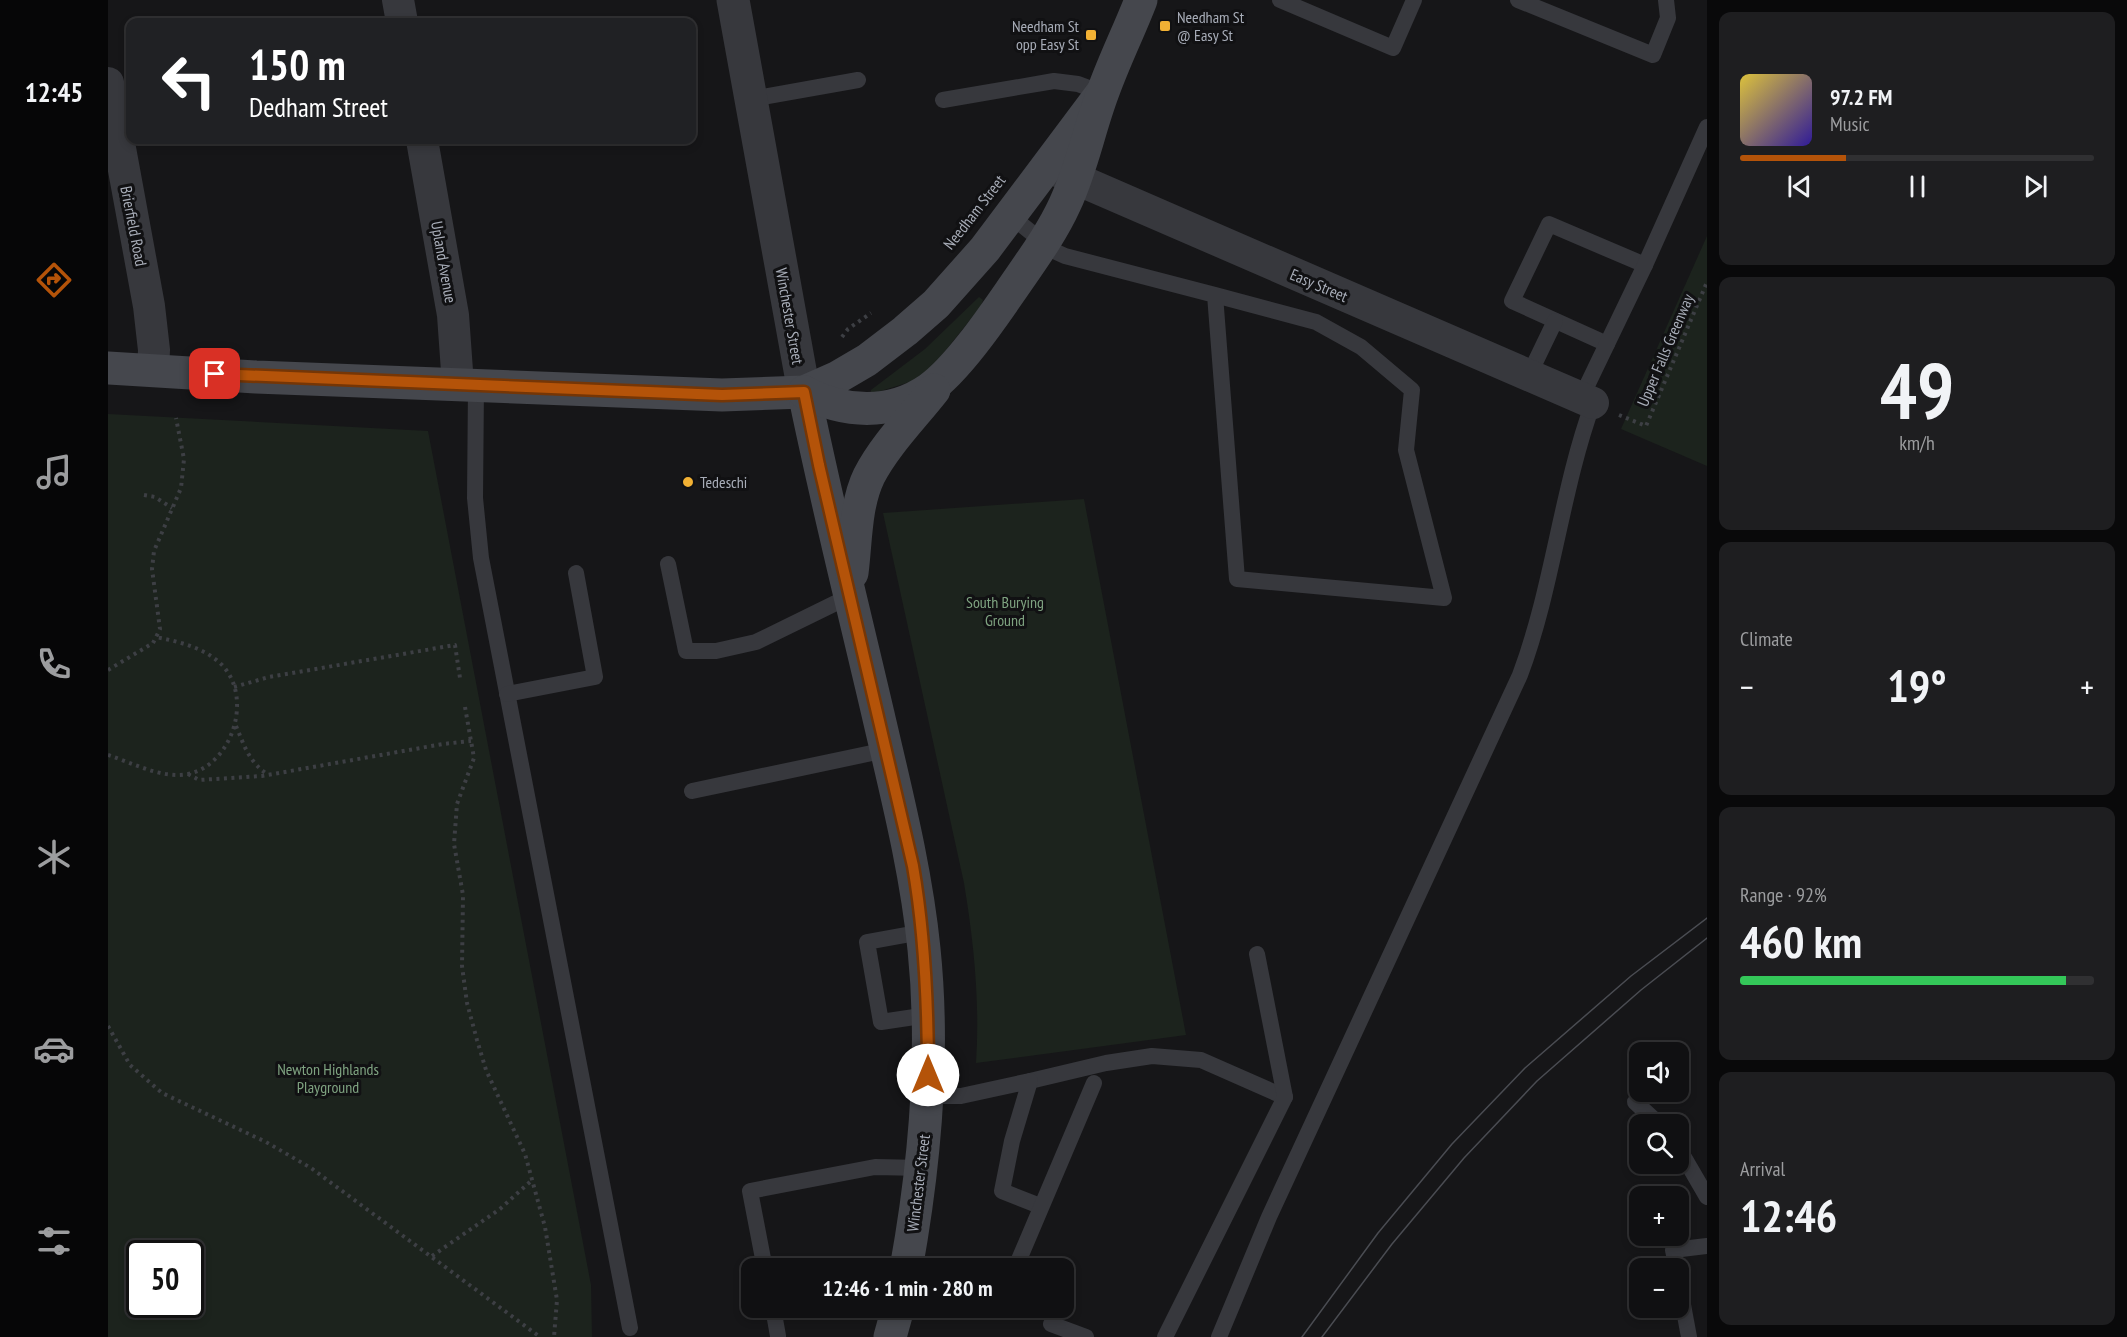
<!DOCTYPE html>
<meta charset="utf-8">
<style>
:root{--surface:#101012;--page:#1e1e20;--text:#f1f3f6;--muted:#9c9d9f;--line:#303032;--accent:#b45309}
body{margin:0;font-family:"PT Sans Narrow",sans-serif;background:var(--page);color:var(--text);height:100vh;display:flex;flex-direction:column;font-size:22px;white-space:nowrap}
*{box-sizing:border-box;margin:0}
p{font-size:20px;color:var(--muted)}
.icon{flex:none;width:33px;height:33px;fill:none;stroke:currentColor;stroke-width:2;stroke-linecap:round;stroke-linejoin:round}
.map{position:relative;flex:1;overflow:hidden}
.sheet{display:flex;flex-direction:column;gap:12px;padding:12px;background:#09090a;width:420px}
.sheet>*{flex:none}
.guide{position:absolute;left:18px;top:18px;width:570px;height:126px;border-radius:12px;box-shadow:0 3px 9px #0003,0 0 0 2px var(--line);background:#202124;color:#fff;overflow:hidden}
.tools{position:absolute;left:1521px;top:1042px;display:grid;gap:12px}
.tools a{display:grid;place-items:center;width:60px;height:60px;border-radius:12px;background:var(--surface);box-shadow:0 3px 9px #0003,0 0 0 2px var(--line);font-size:30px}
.speed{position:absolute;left:18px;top:1240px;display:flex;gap:12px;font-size:30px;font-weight:700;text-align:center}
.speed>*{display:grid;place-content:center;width:78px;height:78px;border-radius:50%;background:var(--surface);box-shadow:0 3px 9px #0003,0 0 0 2px var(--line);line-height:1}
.speed .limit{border:3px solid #111;border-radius:9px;background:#fff;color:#111}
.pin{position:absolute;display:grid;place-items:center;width:51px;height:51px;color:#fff;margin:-26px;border-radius:12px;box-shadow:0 3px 9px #0006}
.me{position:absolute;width:66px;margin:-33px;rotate:0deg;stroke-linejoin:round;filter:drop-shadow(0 0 4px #0008)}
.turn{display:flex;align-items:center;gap:21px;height:126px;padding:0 24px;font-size:27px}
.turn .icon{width:78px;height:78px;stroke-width:2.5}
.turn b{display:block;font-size:42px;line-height:51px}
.big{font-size:45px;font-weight:600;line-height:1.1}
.sheet .tile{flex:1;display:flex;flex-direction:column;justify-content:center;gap:9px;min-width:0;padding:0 21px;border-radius:12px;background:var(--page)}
.sheet .dial{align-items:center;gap:0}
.dial b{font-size:78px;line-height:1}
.song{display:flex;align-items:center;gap:18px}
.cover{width:72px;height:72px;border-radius:9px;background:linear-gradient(135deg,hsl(50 70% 55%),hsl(250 70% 35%))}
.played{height:6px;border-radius:3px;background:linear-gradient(90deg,var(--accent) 30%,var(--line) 30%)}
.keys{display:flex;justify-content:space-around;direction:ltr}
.heat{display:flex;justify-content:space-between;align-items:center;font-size:33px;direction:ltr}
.charge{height:9px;border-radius:4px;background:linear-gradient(90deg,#34c759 92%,var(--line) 0)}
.trip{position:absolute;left:633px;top:1258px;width:333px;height:60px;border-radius:12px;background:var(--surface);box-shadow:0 3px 9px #0003,0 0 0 2px var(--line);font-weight:600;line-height:60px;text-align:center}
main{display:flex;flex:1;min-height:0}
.tabs{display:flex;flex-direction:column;width:108px;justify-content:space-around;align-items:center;background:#060607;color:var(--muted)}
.tabs .icon{width:42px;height:42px}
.tabs .current{color:var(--accent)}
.tabs b{font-size:27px;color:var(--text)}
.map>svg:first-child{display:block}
.green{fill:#1c231d;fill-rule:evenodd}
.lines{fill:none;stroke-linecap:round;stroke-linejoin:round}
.path{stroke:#3d3f44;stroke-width:4;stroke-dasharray:3 4.5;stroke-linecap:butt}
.service{stroke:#37383d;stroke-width:16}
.minor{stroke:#37383d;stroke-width:32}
.tertiary{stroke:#37383d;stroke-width:33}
.secondary{stroke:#45474d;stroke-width:33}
.tram{stroke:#4a4c52;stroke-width:1.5}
.route-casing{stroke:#753606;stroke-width:15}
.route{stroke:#b45309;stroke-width:10}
.poi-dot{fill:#f2b134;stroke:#111113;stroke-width:2}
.labels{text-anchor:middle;stroke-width:6;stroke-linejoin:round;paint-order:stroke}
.poi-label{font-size:16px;fill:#a8adb8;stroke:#111113;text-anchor:start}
.street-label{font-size:16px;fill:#a8adb8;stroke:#111113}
.park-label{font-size:16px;fill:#7fa381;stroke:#111113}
</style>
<main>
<nav class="tabs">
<b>12:45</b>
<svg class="icon current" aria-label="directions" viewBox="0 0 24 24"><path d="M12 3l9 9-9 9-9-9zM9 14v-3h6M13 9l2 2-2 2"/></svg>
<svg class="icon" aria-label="music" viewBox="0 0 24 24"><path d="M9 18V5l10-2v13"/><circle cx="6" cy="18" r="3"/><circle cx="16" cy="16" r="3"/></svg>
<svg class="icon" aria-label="phone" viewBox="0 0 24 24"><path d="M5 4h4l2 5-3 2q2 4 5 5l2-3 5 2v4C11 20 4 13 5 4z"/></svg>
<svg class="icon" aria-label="climate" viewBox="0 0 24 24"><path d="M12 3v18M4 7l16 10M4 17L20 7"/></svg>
<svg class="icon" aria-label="car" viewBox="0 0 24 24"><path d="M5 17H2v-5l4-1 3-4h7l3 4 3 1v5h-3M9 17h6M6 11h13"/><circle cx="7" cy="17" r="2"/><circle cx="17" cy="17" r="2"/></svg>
<svg class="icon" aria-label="filters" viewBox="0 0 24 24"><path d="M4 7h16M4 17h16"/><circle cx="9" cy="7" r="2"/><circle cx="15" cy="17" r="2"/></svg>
</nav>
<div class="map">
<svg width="1599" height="1337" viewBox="0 0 1599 1337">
<rect width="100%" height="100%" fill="#161618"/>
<g class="green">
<path d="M1599,236V466L1513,429Z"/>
<path d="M871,297L875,300L873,306L826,365L805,381L763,394V390L817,349Z"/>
<path d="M0,414L320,431L483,1285L484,1337H0ZM32,1254H82V1305H32Z"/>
<path d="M976,499L1078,1035L868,1063C872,1003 866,943 856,883L775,513Z"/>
</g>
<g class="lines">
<g class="path">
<path d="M734,337L740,329L763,313"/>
<path d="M1511,415L1538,426L1599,282"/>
<path d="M36,495L47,497L64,508"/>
<path d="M0,670L45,643L52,629L44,569L46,551L73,488L76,459L68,418"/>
<path d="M126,687L161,677L347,645L352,678"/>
<path d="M357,707L366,758L349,804L346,844L355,895L354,966L359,1003L369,1040L378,1070L417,1154L437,1227L449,1300L446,1337"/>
<path d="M128,726C136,745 141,762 159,774"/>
<path d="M0,755C25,763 53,779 80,774C124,765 145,699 115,666C98,648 72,642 48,637"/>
<path d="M80,774L91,780L154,776L335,744L363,741"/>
<path d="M0,1026L22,1065L54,1093L158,1142L203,1168L432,1337"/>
<path d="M324,1256L392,1209L424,1180"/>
</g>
<g class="service">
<path d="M1172,0L1285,48L1306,0"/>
<path d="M1410,0L1545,55L1560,18L1558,0"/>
<path d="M643,99L750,80"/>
<path d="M835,100L946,81L970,84L994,93"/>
<path d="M903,216L946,251L957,256L1107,295L1129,579L1336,598L1298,450L1304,390L1253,347L1208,322L1107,295"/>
<path d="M1499,344L1404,301L1441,224L1537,265"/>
<path d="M1421,375L1447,321"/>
<path d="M368,386L367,498L373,558L522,1328"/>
<path d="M1473,398L1537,265L1599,127"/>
<path d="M560,564L578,651H608L648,642L742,596"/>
<path d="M399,694L487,677L468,573"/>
<path d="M584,791L778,750"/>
<path d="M814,932L759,942L773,1022L820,1015"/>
<path d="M922,1081L998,1063L1044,1056L1093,1060L1177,1097"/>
<path d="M1538,1092L1527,1102L1552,1125"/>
<path d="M819,1096H853L922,1081L904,1141L894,1191L932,1206"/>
<path d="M1570,1147L1599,1197"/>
<path d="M657,1269L642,1191L767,1167L814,1168"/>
<path d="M907,1269L986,1083"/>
<path d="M1569,1269L1565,1250L1599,1246"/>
<path d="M1570,1278L1581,1337"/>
<path d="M665,1308L670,1336"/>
<path d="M883,1308L890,1310L891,1308"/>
<path d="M943,1324L978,1337"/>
<path d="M1057,1337L1177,1097L1149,954"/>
<path d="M1111,1337L1161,1217L1412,675C1445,587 1453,491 1485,403"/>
</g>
<g class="minor">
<path d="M290,0L294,22"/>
<path d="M0,83L41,306L46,350L45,370"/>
<path d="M314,140L345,315L350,385"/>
<path d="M943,168L1485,403"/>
</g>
<path class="tertiary" d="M625,0L696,392"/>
<g class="secondary">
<path d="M0,368L148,377L614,395L696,392L730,377L759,360L797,331L828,304L877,249L994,93"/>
<path d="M696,392C718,500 745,607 770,714C788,792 808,869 816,949C827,1056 817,1164 798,1269"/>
<path d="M696,392C736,413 782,416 821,389C848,370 882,321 902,292C921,264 943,235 957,204C974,168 981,129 995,92C1006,61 1021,31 1033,0"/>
<path d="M744,573C748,542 747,505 761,476C777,445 804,418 826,390"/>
<path d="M782,1337L790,1308"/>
</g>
<g class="tram">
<path d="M1194,1337L1270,1233L1344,1144L1417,1068L1523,976L1599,918"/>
<path d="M1214,1337L1284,1244L1356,1158L1429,1081L1533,990L1599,938"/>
</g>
</g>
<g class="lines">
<g class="route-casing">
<path id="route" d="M107,374L614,395L696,392L711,465L805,866C817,935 820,1005 820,1075"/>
</g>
<use href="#route" class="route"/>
</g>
<g class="poi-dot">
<rect x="1051" y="20" width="12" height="12" rx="3"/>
<rect x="977" y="29" width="12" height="12" rx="3"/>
<circle cx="580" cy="482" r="6"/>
</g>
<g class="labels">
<g class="poi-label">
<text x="1069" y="23">Needham St<tspan x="1069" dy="18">@ Easy St</tspan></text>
<text x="971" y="32" text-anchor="end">Needham St<tspan x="971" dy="18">opp Easy St</tspan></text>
<text x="592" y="488">Tedeschi</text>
</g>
<g class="street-label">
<text transform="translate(866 212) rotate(-52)" y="6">Needham Street</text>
<text transform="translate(26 226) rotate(79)" y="6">Brierfield Road</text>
<text transform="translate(336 262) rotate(80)" y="6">Upland Avenue</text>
<text transform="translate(1211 285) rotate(23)" y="6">Easy Street</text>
<text transform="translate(682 316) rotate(80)" y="6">Winchester Street</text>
<text transform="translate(1557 350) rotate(-67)" y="6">Upper Falls Greenway</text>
<text transform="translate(810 1183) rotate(-83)" y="6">Winchester Street</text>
</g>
<g class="park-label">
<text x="897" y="608">South Burying<tspan x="897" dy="18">Ground</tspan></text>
<text x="220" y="1075">Newton Highlands<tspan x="220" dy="18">Playground</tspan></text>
</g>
</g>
</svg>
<div class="tools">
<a><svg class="icon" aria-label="sound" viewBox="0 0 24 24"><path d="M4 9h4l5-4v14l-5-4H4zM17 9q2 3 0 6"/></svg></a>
<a><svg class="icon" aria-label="search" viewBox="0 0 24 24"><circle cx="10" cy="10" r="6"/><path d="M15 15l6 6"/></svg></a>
<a>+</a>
<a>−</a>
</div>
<div class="speed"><div class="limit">50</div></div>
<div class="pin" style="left:107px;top:374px;background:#d93025"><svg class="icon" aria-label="arrive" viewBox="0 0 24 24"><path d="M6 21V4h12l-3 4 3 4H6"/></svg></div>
<svg class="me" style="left:820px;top:1075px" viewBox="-20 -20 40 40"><circle r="19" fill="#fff"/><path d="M0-13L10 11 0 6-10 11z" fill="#b45309"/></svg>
<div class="trip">12:46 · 1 min · 280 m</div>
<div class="guide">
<div class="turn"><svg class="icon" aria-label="left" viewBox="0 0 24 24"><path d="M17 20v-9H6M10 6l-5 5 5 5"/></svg><div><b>150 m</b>Dedham Street</div></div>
</div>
</div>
<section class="sheet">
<div class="tile">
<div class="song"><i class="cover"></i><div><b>97.2 FM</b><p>Music</p></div></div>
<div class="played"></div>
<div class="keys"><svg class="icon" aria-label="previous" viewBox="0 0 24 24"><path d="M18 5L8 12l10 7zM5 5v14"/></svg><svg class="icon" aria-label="pause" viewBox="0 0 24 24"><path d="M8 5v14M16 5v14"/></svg><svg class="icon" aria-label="next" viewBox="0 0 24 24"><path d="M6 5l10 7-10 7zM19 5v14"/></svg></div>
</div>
<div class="tile dial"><b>49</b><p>km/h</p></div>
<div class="tile"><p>Climate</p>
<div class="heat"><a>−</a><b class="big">19°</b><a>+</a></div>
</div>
<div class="tile"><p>Range · 92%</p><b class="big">460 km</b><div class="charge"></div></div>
<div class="tile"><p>Arrival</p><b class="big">12:46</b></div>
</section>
</main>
